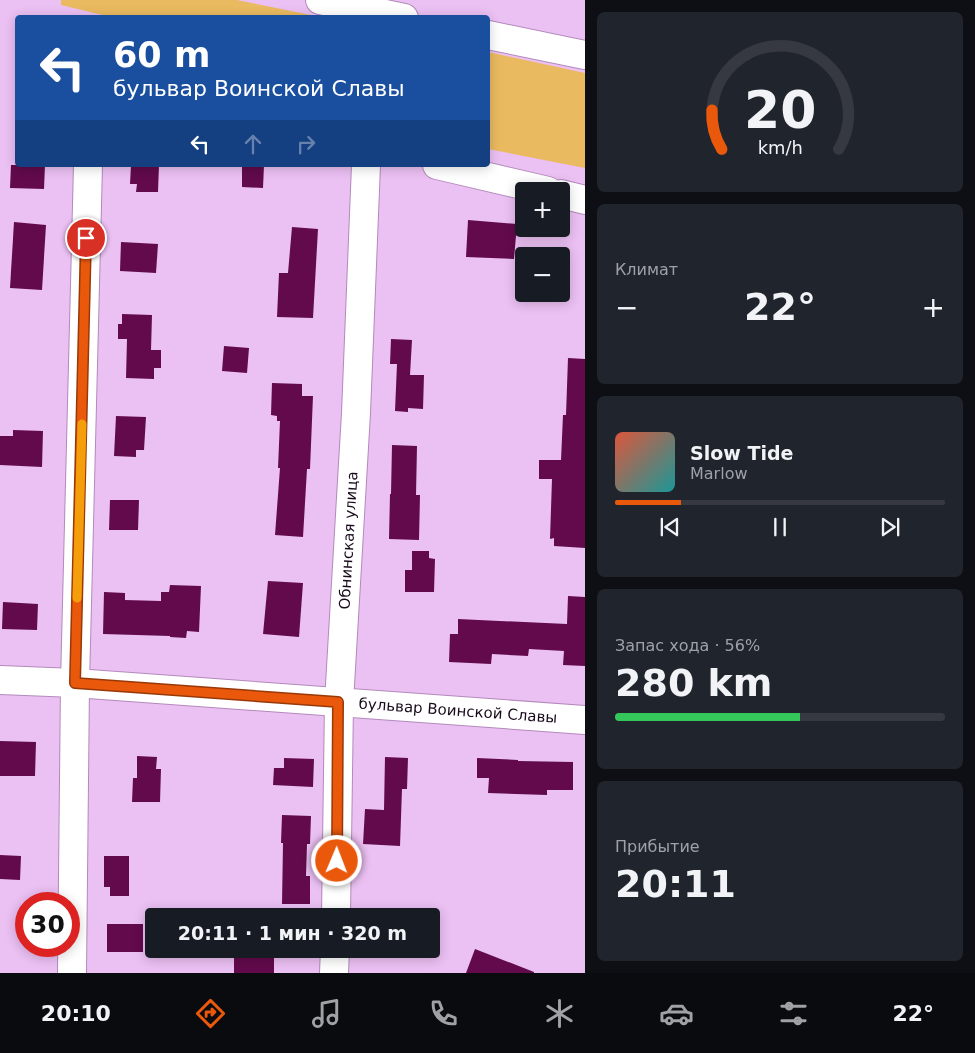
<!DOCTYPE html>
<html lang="ru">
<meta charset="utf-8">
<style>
:root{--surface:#171b24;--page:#20242c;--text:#f1f3f6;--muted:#9ea1a6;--line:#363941;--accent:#ea580c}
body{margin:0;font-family:"DejaVu Sans",sans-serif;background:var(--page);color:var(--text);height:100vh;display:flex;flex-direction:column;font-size:19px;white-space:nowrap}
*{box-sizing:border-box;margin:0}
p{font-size:16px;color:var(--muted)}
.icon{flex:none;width:28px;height:28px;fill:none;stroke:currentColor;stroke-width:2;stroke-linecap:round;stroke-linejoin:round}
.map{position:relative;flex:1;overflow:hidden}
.panel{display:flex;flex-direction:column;gap:12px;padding:12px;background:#0d0f14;width:390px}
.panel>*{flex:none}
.top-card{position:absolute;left:15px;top:15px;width:475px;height:152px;border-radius:5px;box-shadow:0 2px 12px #0003;background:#1a4fa0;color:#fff;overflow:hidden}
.tools{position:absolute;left:515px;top:182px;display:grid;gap:10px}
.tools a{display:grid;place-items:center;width:55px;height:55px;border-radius:5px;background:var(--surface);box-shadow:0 2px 12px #0003;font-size:25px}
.speed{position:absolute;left:15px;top:892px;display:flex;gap:10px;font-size:25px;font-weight:700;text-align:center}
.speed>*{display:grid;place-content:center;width:65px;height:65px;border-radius:50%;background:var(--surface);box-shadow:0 2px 12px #0003;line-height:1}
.speed .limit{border:8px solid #d22;background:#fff;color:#111}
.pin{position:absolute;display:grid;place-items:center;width:42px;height:42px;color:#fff;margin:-21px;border:2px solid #fff;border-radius:50%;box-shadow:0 1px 5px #0007}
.me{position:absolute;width:55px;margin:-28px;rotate:1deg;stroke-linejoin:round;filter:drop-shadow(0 0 4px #0008)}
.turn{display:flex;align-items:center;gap:18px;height:105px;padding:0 15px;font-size:22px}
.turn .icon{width:65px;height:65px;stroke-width:2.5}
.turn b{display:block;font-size:35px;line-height:42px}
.lanes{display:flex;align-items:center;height:48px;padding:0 15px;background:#0003;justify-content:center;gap:25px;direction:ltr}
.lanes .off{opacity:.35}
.big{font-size:38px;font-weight:600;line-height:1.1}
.panel .widget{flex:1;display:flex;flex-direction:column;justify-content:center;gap:8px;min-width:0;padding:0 18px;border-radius:8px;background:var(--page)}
.panel .dial{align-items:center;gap:0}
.dial svg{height:130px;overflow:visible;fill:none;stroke:var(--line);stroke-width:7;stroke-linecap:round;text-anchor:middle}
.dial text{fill:var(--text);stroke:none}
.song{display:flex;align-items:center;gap:15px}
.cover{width:60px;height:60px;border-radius:8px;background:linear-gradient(135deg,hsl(10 70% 55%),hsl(180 70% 35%))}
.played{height:5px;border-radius:2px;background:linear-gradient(90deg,var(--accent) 20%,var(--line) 20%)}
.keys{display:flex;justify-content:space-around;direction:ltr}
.heat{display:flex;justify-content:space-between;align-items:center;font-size:28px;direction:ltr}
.charge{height:8px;border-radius:4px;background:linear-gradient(90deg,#34c759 56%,var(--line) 0)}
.trip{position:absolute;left:145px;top:908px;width:295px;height:50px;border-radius:5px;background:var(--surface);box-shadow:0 2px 12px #0003;font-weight:600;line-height:50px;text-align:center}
.menu{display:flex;height:80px;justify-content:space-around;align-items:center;background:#090b0e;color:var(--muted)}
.menu .icon{width:35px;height:35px}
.menu .current{color:var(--accent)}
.menu b{font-size:22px;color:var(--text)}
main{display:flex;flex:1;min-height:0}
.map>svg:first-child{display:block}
.green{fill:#eaba60}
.building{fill:#620a4c}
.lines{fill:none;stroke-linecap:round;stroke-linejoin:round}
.minor-casing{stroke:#b38abb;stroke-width:30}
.minor{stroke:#fff;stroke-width:28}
.route-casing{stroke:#983908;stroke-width:12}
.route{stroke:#ea580c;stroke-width:9}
.slow{stroke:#f59e0b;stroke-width:9}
.labels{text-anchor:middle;stroke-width:5;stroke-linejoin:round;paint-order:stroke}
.street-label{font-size:15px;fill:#190a1c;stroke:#ebc0f3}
</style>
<main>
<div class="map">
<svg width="585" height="973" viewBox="0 0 585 973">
<rect width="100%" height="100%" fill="#ebc0f3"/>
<g class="green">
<path d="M61,0H237L321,17L115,18L61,5Z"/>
<path d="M488,52L585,73V168L488,149Z"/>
</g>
<g class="building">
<path d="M11,165H45L44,189L10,188Z"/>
<path d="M131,165H159L158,192H136L137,184H130Z"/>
<path d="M242,165H264L263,188L242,187Z"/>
<path d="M468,220L517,224L514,259L466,257Z"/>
<path d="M14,222L46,225L42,290L10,288Z"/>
<path d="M292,227L318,229L313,318L277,317L279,273H288Z"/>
<path d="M121,242L158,244L156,273L120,271Z"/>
<path d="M122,314L152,315L151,350H161V368H154V379L126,378L127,339H118V324H122Z"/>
<path d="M391,339L412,340L410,375H424L423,409L408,408V412L395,411L397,364H390Z"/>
<path d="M224,346L249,348L247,373L222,371Z"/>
<path d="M568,358L585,359V548L554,546V538L550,539L552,479H539V460H561L563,415H566Z"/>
<path d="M272,383L302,384V396H313L310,469H307L303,537L275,535L280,468H278L280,421H277V416L271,415Z"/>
<path d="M116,416L146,417L144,450H136V457L114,456Z"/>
<path d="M13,430L43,431L42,467L0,465V436H13Z"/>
<path d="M392,445L417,446L416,495H420L419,540L389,539L390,494H391Z"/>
<path d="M110,500H139L138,530H109Z"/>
<path d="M412,551H429V558L435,559L434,592H405V570H412Z"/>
<path d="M268,581L303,583L299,637L263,634Z"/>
<path d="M170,585L201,586L199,632L187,631L186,638L170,637V636L103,634L104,592L125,593V600L161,601V592H169Z"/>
<path d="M568,596L585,597V666L563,665L564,651L529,649L528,656L492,654L491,664L449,662L450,634H458V619L567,624Z"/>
<path d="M3,602L38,604L37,630L2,629Z"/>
<path d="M0,741L36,742L35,776H0Z"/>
<path d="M137,756L157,757L156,769H161L160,802H132L133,778H137Z"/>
<path d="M385,757L408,758L407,789H402L400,846L363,844L365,809L384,810Z"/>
<path d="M284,758L314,759L313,787L273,785L274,768H284Z"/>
<path d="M477,758L518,760V761L573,762V790H547V795L488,793L489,778H477Z"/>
<path d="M282,815L311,816L310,844H307L306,876H310V904H282L283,843H281Z"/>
<path d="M0,855L21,856L20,880L0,879Z"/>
<path d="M104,856H129V896H110V887H104Z"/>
<rect x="107" y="924" width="36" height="28"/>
<path d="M475,949L534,972V973H466Z"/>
<path d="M274,957V973H234V958Z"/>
</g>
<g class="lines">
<g class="minor-casing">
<g id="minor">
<path d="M320,0L404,18"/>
<path d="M488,35L585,55"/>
<path d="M437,165L548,191"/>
<path d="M561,194L585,200"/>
<path id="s1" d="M0,680L75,683L585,720"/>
<path id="s2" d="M336,916L339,702L356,413L366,165"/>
<path d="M72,973L75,683L88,165"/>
<path d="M334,973L335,949"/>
</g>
</g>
<use href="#minor" class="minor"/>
</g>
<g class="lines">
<g class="route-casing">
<path id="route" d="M86,238L75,683L338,702L337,861"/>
</g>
<use href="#route" class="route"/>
<path class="slow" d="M77,598L82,424"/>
</g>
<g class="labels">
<g class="street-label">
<text dy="5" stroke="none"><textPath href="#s2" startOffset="376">Обнинская улица</textPath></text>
<text dy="5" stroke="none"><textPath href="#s1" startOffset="459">бульвар Воинской Славы</textPath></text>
</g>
</g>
</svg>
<div class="tools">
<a>+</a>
<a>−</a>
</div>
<div class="speed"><div class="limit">30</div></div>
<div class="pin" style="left:86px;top:238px;background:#d93025"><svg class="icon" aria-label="arrive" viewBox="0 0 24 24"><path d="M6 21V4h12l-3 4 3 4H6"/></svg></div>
<svg class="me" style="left:337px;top:861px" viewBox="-20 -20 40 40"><circle r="17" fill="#ea580c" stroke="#fff" stroke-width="3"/><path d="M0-11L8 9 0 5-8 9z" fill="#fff"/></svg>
<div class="trip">20:11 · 1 мин · 320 m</div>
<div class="top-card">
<div class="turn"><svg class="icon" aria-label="left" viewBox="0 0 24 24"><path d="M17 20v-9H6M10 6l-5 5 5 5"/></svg><div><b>60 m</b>бульвар Воинской Славы</div></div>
<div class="lanes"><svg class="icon" aria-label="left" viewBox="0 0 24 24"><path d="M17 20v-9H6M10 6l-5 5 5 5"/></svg><svg class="icon off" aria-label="ahead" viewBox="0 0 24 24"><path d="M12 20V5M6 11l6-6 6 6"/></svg><svg class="icon off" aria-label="right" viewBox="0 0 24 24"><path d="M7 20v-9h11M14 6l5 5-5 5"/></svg></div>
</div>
</div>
<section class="panel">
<div class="widget dial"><svg viewBox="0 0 100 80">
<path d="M14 69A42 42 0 1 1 86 69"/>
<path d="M14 69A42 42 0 0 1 8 45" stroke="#ea580c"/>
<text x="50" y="56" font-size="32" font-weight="700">20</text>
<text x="50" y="72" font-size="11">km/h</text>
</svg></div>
<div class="widget"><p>Климат</p>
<div class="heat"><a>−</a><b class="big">22°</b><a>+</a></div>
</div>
<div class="widget">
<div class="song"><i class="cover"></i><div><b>Slow Tide</b><p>Marlow</p></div></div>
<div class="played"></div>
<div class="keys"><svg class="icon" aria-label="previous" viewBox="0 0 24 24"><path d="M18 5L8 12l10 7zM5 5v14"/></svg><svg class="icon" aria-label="pause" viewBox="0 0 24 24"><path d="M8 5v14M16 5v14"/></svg><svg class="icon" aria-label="next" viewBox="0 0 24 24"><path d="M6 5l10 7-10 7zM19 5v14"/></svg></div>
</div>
<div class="widget"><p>Запас хода · 56%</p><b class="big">280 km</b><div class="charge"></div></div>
<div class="widget"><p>Прибытие</p><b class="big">20:11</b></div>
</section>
</main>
<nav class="menu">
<b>20:10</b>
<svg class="icon current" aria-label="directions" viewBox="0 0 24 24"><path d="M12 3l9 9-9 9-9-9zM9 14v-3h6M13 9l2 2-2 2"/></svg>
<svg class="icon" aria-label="music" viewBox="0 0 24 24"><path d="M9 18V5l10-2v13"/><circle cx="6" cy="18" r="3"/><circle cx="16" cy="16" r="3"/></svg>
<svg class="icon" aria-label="phone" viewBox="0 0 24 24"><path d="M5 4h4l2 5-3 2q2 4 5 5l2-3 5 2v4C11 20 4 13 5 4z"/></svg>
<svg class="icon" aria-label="climate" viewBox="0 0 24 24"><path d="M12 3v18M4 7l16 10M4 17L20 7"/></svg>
<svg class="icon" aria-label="car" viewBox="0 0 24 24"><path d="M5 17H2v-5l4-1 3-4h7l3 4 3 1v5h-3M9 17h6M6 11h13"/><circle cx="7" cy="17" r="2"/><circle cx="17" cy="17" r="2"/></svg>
<svg class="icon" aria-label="filters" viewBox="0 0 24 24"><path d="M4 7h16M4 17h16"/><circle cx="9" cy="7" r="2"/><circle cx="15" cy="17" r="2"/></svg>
<b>22°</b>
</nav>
